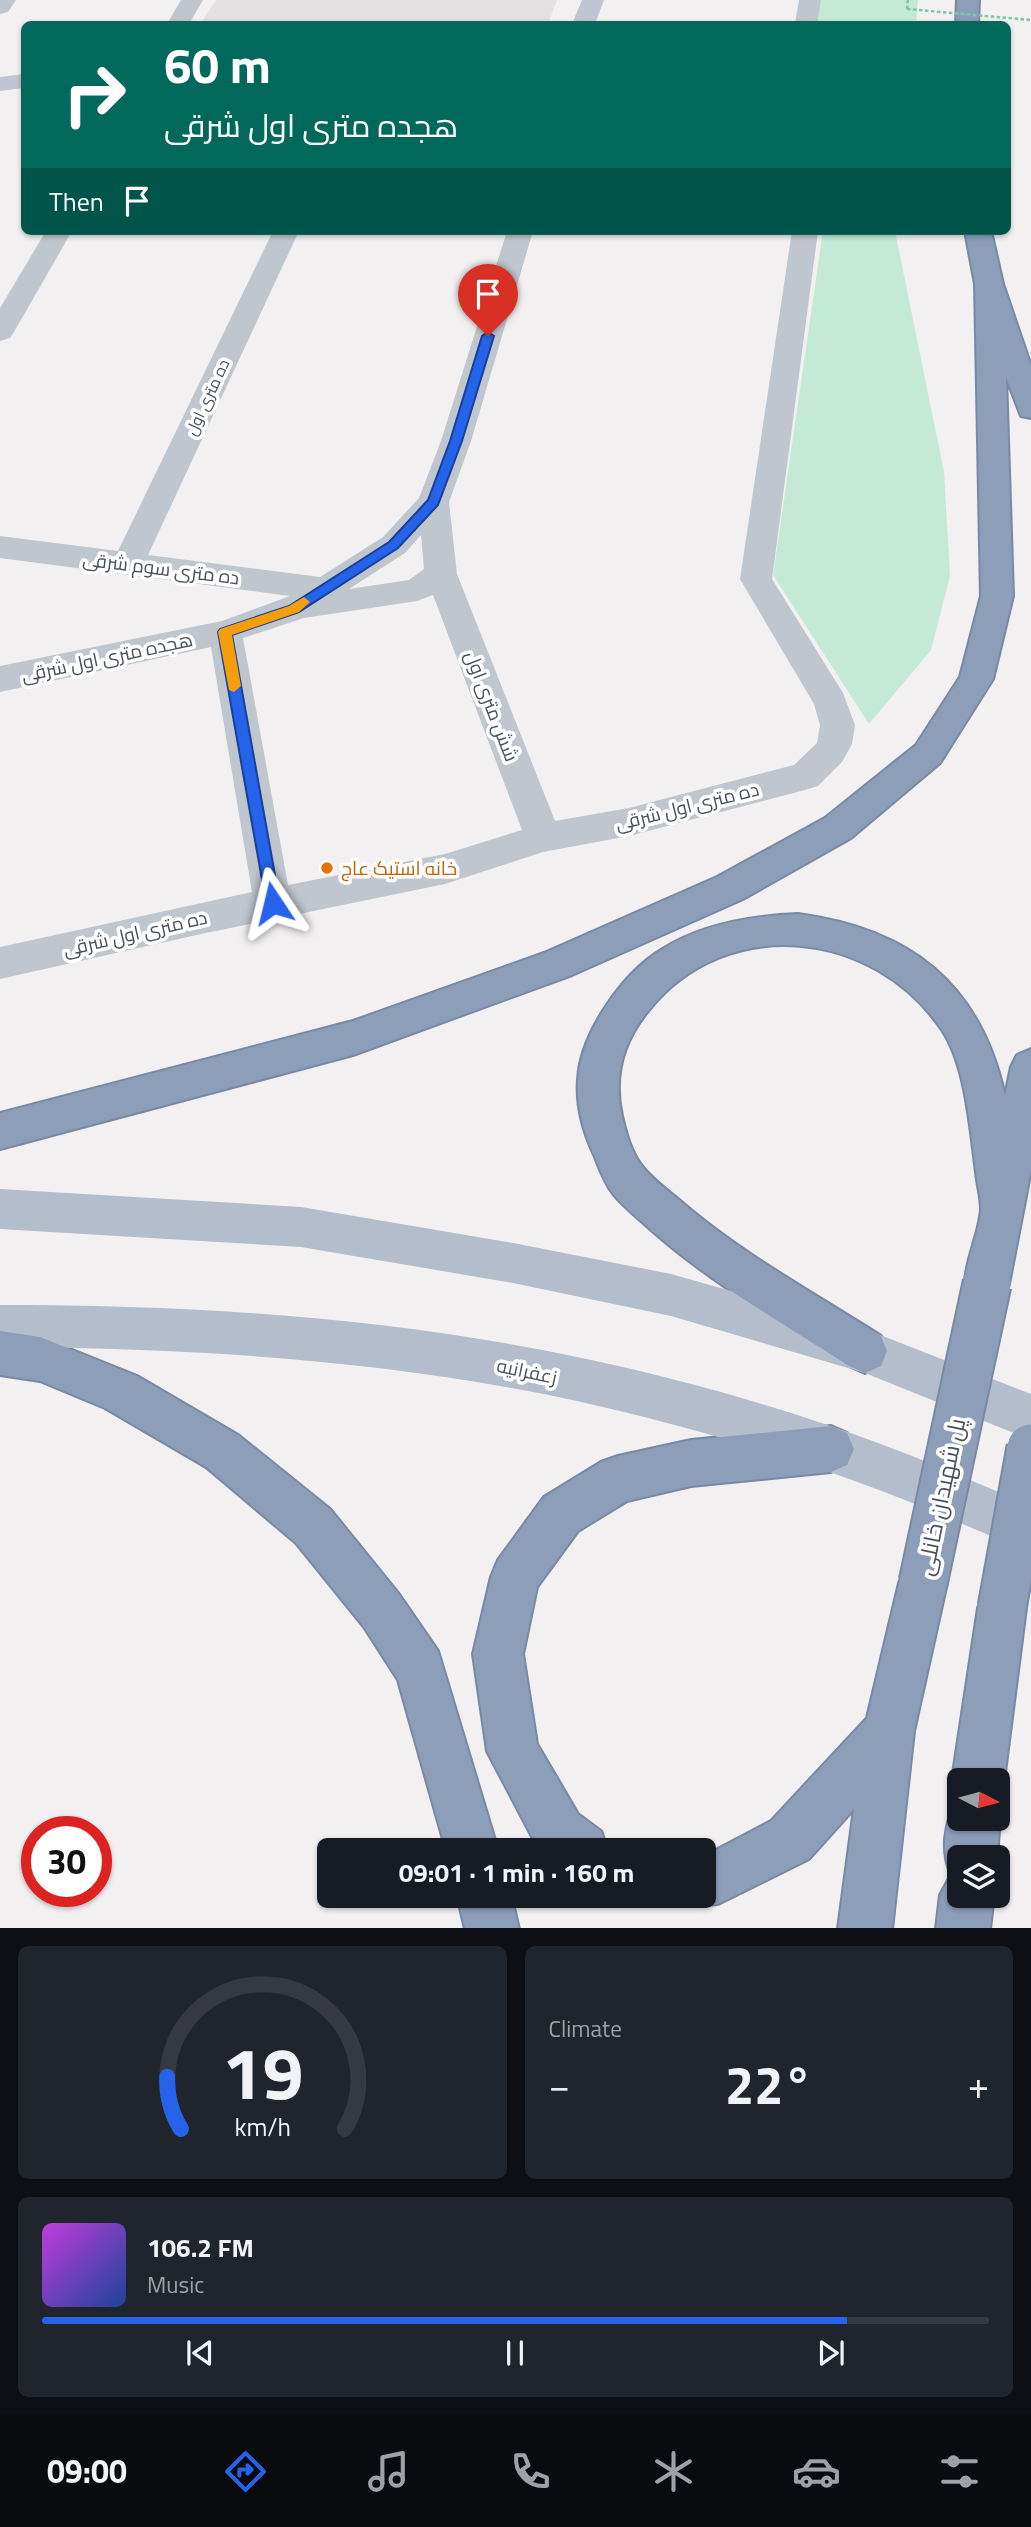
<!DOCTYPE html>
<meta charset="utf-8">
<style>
:root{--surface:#171b24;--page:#20242c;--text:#f1f3f6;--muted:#9ea1a6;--line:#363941;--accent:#2563eb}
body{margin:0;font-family:"Titillium Web",Cairo,sans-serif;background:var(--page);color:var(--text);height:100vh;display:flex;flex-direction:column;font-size:26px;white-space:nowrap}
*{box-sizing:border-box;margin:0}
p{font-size:23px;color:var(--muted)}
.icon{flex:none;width:38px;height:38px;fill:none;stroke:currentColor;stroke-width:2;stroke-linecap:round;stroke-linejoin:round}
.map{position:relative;height:1928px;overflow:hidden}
.side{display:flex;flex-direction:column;gap:18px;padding:18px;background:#0d0f14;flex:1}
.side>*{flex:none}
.guide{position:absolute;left:21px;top:21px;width:990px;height:214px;border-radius:10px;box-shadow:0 2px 5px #0004;background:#00695c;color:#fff;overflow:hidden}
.needle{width:46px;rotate:96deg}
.tools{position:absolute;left:947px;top:1768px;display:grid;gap:14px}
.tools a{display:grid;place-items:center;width:63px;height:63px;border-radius:10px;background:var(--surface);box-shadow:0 2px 5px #0004;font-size:35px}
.speed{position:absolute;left:21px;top:1816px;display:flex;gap:14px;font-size:35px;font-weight:700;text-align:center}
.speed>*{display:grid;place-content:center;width:91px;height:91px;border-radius:50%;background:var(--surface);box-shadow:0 2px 5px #0004;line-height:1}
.speed .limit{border:10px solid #d22;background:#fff;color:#111}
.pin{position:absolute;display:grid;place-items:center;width:60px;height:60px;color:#fff;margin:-72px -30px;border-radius:50% 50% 50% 0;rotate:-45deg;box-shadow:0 0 7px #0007}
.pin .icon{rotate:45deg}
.me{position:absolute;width:77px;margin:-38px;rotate:350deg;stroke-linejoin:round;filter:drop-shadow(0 0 5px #0008)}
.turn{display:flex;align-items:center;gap:24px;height:147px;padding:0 28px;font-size:32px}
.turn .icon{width:91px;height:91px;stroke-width:2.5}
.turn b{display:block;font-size:49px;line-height:60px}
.then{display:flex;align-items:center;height:66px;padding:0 28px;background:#0003;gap:14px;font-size:26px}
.big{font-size:52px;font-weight:700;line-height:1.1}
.side .card{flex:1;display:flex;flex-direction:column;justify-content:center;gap:10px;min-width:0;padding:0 24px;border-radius:10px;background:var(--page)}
.side .dial{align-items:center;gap:0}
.dial svg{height:182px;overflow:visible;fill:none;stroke:var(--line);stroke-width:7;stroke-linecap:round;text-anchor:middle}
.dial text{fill:var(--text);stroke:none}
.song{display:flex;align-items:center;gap:21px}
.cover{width:84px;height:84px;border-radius:10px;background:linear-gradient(135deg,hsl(290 70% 55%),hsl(220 70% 35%))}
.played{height:7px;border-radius:4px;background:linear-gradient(90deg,var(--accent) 85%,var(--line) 85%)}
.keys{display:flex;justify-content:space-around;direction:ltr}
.heat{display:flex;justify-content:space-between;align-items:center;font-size:38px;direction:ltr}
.side .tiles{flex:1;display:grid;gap:18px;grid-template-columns:1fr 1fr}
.card:last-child{grid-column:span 2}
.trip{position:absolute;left:317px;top:1838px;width:399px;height:70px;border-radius:10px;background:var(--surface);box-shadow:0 2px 5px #0004;font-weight:700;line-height:70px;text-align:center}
.menu{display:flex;height:112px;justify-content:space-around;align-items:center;background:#090b0e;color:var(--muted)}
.menu .icon{width:49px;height:49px}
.menu .active{color:var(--accent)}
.menu b{font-size:32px;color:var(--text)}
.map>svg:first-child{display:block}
.education{fill:#e3e1e1}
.green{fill:#c4ead7}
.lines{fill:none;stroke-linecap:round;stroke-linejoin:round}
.highway-casing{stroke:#7989a5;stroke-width:4}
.path{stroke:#7fc5aa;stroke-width:2.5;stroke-dasharray:3.5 2.5;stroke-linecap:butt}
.street{fill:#c0c6cd;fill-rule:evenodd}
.secondary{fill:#c0c6d1;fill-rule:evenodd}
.primary{fill:#b3bdcb;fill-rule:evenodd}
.highway{fill:#8d9eb9;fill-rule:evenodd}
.highway-bridge-casing{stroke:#7989a5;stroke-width:51;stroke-linecap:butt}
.path-bridge{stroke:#7fc5aa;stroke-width:2.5;stroke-dasharray:3.5 2.5;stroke-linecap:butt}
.highway-bridge{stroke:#8d9eb9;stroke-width:47}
.route{fill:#2563eb;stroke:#184099;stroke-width:2}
.slow{fill:#f59e0b}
.food-dot{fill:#e8710a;stroke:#fff;stroke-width:2.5}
.labels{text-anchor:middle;stroke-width:7;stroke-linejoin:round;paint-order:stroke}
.far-street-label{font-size:16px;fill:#4a515b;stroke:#fff}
.street-label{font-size:19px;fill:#4a515b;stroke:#fff}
.food-label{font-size:19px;fill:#c56008;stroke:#fff;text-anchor:start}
.near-street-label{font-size:23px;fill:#4a515b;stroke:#fff}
</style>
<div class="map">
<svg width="1031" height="1929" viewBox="0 0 1031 1929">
<rect width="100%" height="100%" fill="#f2f0f0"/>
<path class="education" d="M216,0H557L548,24H200Z"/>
<g class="green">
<path d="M819,0H918L916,24H815Z"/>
<path d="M823,231H895L944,472L950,576L931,650L869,724L773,575Z"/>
</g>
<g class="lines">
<g class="highway-casing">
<g id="highway">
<path d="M957,0H979L978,24H956Z"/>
<path d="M965,231H991L1003,284L1031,366V418L1021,416L1006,377L1013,596L993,679L940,763L851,838L743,899L572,975L353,1055L0,1149V1113L353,1021L544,953L717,877L825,818L916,745L960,677L981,596L975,284Z"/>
<path d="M798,914C910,929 980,983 1005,1096L1011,1067L1017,1055L1031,1049V1170L1009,1284L1002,1299L987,1305L972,1299C970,1295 966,1288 965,1284C964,1264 980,1231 981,1209C981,1197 977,1184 976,1172C970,1129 966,1066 942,1030C874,929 727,913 649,1010C623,1041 613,1076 622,1116C626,1133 631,1152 642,1166C652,1179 666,1189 678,1199C740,1253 812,1292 881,1336L887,1351L881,1366L865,1373L849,1366C781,1322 709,1282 649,1228C637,1217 624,1207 614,1195C605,1184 600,1170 595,1157C584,1134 576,1106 578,1080C580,1034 622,974 661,950C701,924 750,916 798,914Z"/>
<path d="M0,1331L40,1337L137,1376L238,1435L330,1509L398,1593L438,1651L498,1850H446L398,1680L364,1627L296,1543L206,1467L105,1408L40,1381L0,1375Z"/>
<path d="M831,1426L847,1433L854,1449L847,1465L831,1472L691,1486L627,1501L578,1531L537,1587L523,1654L537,1744L578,1814L601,1831L608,1850H539L487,1751L473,1654L491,1577L498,1560L544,1497L601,1462L618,1456L691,1440Z"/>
<path d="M923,1559L940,1566L947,1583L914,1731L892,1929H838L854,1809L809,1859L718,1904L704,1905L685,1897L704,1895V1852L714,1851L771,1821L867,1718L899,1583L906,1566Z"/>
<path d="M1002,1584L1019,1591L1026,1608L1004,1780L998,1795V1780H959V1797L952,1780L978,1608L985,1591Z"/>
<path d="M959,1798V1818H998V1812L1000,1818L997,1857H959V1895H994L990,1929H936L940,1895L951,1875C940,1849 945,1825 956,1800Z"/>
<path d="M457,1895H511L519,1929H465Z"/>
</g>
</g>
<path class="path" d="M907,9L908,0"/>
<g class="street">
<path d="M0,0H16L8,12L0,14Z"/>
<path d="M181,0H203L189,24H167Z"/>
<path d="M799,0H821L817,24H795Z"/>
<path d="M46,231H72L14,332L10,338L0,341V308Z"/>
<path d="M273,231H299L148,555L320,577L383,537L419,498L441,441L507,231H533L471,441L449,502L457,574L555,821L629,808L794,765L817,743L820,725L814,704L740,579L792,231H818L772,579L843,693L855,725L852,744L842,762L818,786L805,790L629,836L543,852L445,884L201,934L0,979V947L252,892L211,647L0,692V666L222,621L290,596L0,558V536L118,551ZM421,535L424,569L409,580L349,589L405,553ZM433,595L522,830L445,854L288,885L243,638L304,618L417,601Z"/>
</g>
<g class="secondary">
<path d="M582,0H604L595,24H572Z"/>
<path d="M24,74V88L0,91V77Z"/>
</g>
<g class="primary">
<path d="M0,1189L301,1207L513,1243L671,1274L865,1329L1031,1394V1440L865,1373L671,1316L513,1283L301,1247L0,1229Z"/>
<path d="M0,1305C192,1305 388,1317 577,1357C678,1378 781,1407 878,1443C930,1462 980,1485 1031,1505V1553C980,1532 930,1509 879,1490C781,1453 679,1424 577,1401C389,1360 193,1348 0,1347Z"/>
</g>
<use href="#highway" class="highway"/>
<g class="highway-bridge-casing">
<g id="highway-bridge">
<path d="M923,1583L987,1284"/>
<path d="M1002,1608L1031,1448"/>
</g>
</g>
<path class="path-bridge" d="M907,9L1031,20"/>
<use href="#highway-bridge" class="highway-bridge"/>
</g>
<path class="route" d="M488,332L494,336L462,441L438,505L398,548L299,612L232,635L280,903L273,910L267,908L218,632L220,629L289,606L389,542L428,500L450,441L482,336Z"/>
<path class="slow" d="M304,597L310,602L299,612L232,635L241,686L234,692L229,690L218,632L220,629L289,606Z"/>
<circle class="food-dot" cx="327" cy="868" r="7"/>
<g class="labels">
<g class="far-street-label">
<text transform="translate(207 397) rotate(-65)" y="6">ده متری اول</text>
</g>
<g class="street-label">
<text transform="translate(161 568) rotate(7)" y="7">ده متری سوم شرقی</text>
<text transform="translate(107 657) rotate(-12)" y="7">هجده متری اول شرقی</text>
<text transform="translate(492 706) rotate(69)" y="7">شش متری اول</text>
<text transform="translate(687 806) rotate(-14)" y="7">ده متری اول شرقی</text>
<text transform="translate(135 933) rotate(-13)" y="7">ده متری اول شرقی</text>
<text transform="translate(527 1371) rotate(12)" y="7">زعفرانیه</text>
</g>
<g class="food-label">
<text x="341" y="875">خانه استیک عاج</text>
</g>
<g class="near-street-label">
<text transform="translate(941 1497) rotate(-78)" y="8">پل شهیدان خانلی</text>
</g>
</g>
</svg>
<div class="tools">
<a><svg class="needle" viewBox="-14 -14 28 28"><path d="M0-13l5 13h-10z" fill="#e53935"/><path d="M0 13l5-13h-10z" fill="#9ea1a6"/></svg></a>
<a><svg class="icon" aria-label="layers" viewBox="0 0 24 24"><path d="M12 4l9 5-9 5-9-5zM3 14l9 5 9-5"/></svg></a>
</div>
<div class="speed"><div class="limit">30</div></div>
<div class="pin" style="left:488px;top:336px;background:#d93025"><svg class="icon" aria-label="arrive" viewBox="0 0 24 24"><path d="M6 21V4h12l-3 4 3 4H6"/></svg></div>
<svg class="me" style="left:273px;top:903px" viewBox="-20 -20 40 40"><path d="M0-17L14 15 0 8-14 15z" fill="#2563eb" stroke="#fff" stroke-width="4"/></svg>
<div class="trip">09:01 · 1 min · 160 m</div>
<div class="guide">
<div class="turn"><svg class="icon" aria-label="right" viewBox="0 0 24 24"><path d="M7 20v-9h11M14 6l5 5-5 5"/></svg><div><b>60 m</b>هجده متری اول شرقی</div></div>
<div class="then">Then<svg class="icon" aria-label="arrive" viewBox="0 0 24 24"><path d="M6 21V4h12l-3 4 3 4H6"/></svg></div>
</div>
</div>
<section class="side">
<div class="tiles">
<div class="card dial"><svg viewBox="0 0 100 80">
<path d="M14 69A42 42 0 1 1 86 69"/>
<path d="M14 69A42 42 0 0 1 8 46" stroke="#2563eb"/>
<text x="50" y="56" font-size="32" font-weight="700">19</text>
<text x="50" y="72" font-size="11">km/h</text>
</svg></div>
<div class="card"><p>Climate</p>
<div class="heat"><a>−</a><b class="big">22°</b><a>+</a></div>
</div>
<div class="card">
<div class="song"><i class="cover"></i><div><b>106.2 FM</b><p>Music</p></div></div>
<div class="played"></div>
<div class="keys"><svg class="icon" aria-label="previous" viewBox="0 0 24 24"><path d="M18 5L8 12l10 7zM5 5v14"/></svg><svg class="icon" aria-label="pause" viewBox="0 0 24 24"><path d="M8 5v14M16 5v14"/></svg><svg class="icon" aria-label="next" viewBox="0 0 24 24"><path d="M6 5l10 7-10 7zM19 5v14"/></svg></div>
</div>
</div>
</section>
<nav class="menu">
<b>09:00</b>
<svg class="icon active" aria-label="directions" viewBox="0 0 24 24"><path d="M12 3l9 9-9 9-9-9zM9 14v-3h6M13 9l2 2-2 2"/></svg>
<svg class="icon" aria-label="music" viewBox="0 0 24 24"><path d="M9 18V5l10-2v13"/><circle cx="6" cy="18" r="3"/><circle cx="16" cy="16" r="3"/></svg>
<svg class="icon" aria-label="phone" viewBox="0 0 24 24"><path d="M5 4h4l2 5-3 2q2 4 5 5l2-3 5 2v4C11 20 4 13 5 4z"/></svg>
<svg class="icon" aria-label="climate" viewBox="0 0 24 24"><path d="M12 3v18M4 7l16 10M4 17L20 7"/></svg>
<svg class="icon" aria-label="car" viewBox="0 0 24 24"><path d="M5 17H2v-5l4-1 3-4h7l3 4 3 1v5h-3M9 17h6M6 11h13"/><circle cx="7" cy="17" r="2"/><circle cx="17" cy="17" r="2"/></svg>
<svg class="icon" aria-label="filters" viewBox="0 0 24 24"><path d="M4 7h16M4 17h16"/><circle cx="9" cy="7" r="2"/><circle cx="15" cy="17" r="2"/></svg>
</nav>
